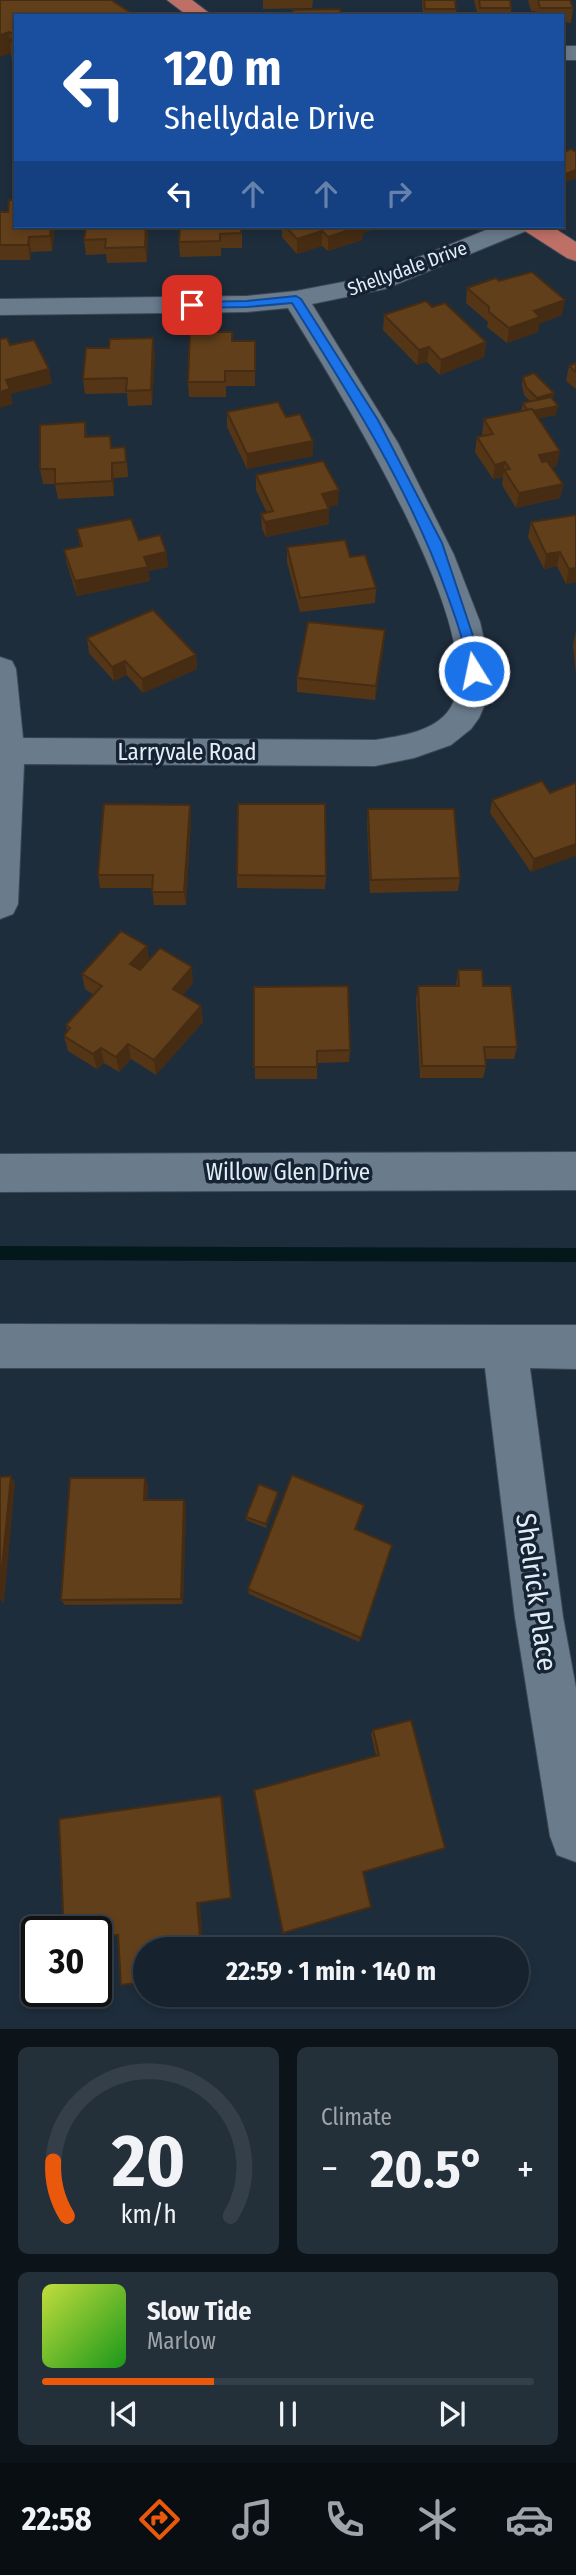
<!DOCTYPE html>
<meta charset="utf-8">
<style>
:root{--surface:#16222d;--page:#232f39;--text:#f1f3f6;--muted:#9ea4aa;--line:#353f49;--accent:#ea580c}
body{margin:0;font-family:"Fira Sans Condensed",sans-serif;background:var(--page);color:var(--text);height:100vh;display:flex;flex-direction:column;font-size:26px;white-space:nowrap}
*{box-sizing:border-box;margin:0}
p{font-size:23px;color:var(--muted)}
.icon{flex:none;width:38px;height:38px;fill:none;stroke:currentColor;stroke-width:2;stroke-linecap:round;stroke-linejoin:round}
.map{position:relative;height:2029px;overflow:hidden}
.side{display:flex;flex-direction:column;gap:18px;padding:18px;background:#0c1319;flex:1}
.side>*{flex:none}
.hud{position:absolute;left:14px;top:14px;width:550px;height:214px;border-radius:0px;box-shadow:0 4px 10px #0003,0 0 0 2px var(--line);background:#1a4fa0;color:#fff;overflow:hidden}
.speed{position:absolute;left:21px;top:1916px;display:flex;gap:14px;font-size:35px;font-weight:700;text-align:center}
.speed>*{display:grid;place-content:center;width:91px;height:91px;border-radius:50%;background:var(--surface);box-shadow:0 4px 10px #0003,0 0 0 2px var(--line);line-height:1}
.speed .limit{border:4px solid #111;border-radius:10px;background:#fff;color:#111}
.pin{position:absolute;display:grid;place-items:center;width:60px;height:60px;color:#fff;margin:-30px;border-radius:14px;box-shadow:0 4px 10px #0006}
.me{position:absolute;width:77px;margin:-38px;rotate:350deg;stroke-linejoin:round;filter:drop-shadow(0 0 5px #0008)}
.turn{display:flex;align-items:center;gap:24px;height:147px;padding:0 35px;font-size:32px}
.turn .icon{width:91px;height:91px;stroke-width:2.5}
.turn b{display:block;font-size:49px;line-height:60px}
.lanes{display:flex;align-items:center;height:66px;padding:0 35px;background:#0003;justify-content:center;gap:35px;direction:ltr}
.lanes .off{opacity:.35}
.big{font-size:52px;font-weight:700;line-height:1.1}
.side .widget{flex:1;display:flex;flex-direction:column;justify-content:center;gap:10px;min-width:0;padding:0 24px;border-radius:10px;background:var(--page)}
.side .dial{align-items:center;gap:0}
.dial svg{height:182px;overflow:visible;fill:none;stroke:var(--line);stroke-width:7;stroke-linecap:round;text-anchor:middle}
.dial text{fill:var(--text);stroke:none}
.song{display:flex;align-items:center;gap:21px}
.cover{width:84px;height:84px;border-radius:10px;background:linear-gradient(135deg,hsl(70 70% 55%),hsl(120 70% 35%))}
.played{height:7px;border-radius:4px;background:linear-gradient(90deg,var(--accent) 35%,var(--line) 35%)}
.keys{display:flex;justify-content:space-around;direction:ltr}
.heat{display:flex;justify-content:space-between;align-items:center;font-size:38px;direction:ltr}
.side .tiles{flex:1;display:grid;gap:18px;grid-template-columns:1fr 1fr}
.widget:last-child{grid-column:span 2}
.trip{position:absolute;left:133px;top:1937px;width:396px;height:70px;border-radius:35px;background:var(--surface);box-shadow:0 4px 10px #0003,0 0 0 2px var(--line);font-weight:700;line-height:70px;text-align:center}
.tabs{display:flex;height:112px;justify-content:space-around;align-items:center;background:#090e12;color:var(--muted)}
.tabs .icon{width:49px;height:49px}
.tabs .active{color:var(--accent)}
.tabs b{font-size:32px;color:var(--text)}
.map>svg:first-child{display:block}
.lines{fill:none;stroke-linecap:round;stroke-linejoin:round}
.stream{fill:#03181a;fill-rule:evenodd}
.minor-casing{stroke:#3c4956;stroke-width:2}
.major-casing{stroke:#3c4956;stroke-width:2}
.minor{fill:#6a7b8c;fill-rule:evenodd}
.major{fill:#be7067;fill-rule:evenodd}
.wall{fill:#543617}
.shaded-wall{fill:#452c13}
.building{fill:#623f1b;stroke:#452c13;stroke-width:2}
.route{fill:#1a73e8;stroke:#114b97;stroke-width:2}
.labels{text-anchor:middle;stroke-width:7;stroke-linejoin:round;paint-order:stroke}
.far-street-label{font-size:19px;fill:#e3edf7;stroke:#152332}
.street-label{font-size:23px;fill:#e3edf7;stroke:#152332}
.near-street-label{font-size:28px;fill:#e3edf7;stroke:#152332}
</style>
<div class="map">
<svg width="576" height="2029" viewBox="0 0 576 2029">
<rect width="100%" height="100%" fill="#1e2d3c"/>
<g class="lines">
<path class="stream" d="M0,1246L576,1248V1262L0,1260Z"/>
<g class="minor-casing">
<g id="minor">
<rect x="562" y="46" width="14" height="14"/>
<path d="M496,226H529L526,231L385,289L312,304L398,443L454,555L480,622L490,666L489,695L479,718L471,729L451,745L414,758L375,766L24,764L18,904L13,914L0,919V657L12,661L16,669L23,738L375,740C400,736 436,732 451,707C493,634 330,376 288,308L247,312L0,315V299L247,296L296,291L369,277Z"/>
<path d="M576,1152V1190L0,1192V1154Z"/>
<path d="M0,1324L576,1325V1369L530,1368L563,1617L576,1688V1862L557,1855L550,1836L515,1617L485,1368H0Z"/>
</g>
</g>
<g class="major-casing">
<g id="major">
<path d="M167,0H192L213,16H188Z"/>
<path d="M522,226H551L576,242V261L567,258L525,231Z"/>
</g>
</g>
<use href="#minor" class="minor"/>
<use href="#major" class="major"/>
</g>
<g class="wall">
<path d="M0,0L16,16V64L12,61Z"/>
<path d="M263,0H313L312,8L263,9Z"/>
<path d="M422,0H455L456,16H423Z"/>
<path d="M474,0H510L511,8V16H478Z"/>
<path d="M528,0H570L573,8L571,23L562,22V16H536L535,11H531Z"/>
<path d="M576,152V178L565,182L562,181V153Z"/>
<path d="M0,212L16,226H55L52,251L31,252L30,260H0Z"/>
<path d="M86,226H148L147,262L107,263L106,254L86,255L84,240Z"/>
<path d="M242,226V248H221V256L180,257L179,242Z"/>
<path d="M277,226H375V229L363,233L362,240L328,251L322,246L297,254L282,237V229H279Z"/>
<path d="M499,281L562,315L539,324L538,332L507,343L487,327L488,322L466,303L467,288Z"/>
<path d="M432,307L486,342L484,357L440,375L427,362L417,365L383,330L384,315Z"/>
<path d="M232,341H255V386H226V397H189L188,382Z"/>
<path d="M155,353L152,405L128,406L127,393L85,394L83,379Z"/>
<path d="M576,363V389L566,381L569,366Z"/>
<path d="M523,377L553,399L556,415L538,418L557,466L552,467L563,484L560,498L516,508L502,485L503,477L493,479L475,452L477,437L483,436L482,434L484,419L521,412L523,403L530,401L524,395L522,385Z"/>
<path d="M227,412L286,417L313,441V456L247,469L227,427Z"/>
<path d="M85,422L87,437L112,448L127,462L128,477L114,478V496L58,499L55,484H43L40,469Z"/>
<path d="M256,475L338,505L328,507L329,524L266,537L262,529L261,514L267,513L256,490Z"/>
<path d="M576,515V582L566,584L557,566L544,569L528,537L531,522Z"/>
<path d="M77,529L139,540L166,552L168,567L148,571L150,581L77,596L67,564L64,550L80,546Z"/>
<path d="M287,547L350,557L376,588L375,603L300,612L287,562Z"/>
<path d="M385,630L384,644L375,700L297,692V678Z"/>
<path d="M576,631V674L573,645Z"/>
<path d="M87,638L196,655L197,669L143,693L127,675L114,681L89,653Z"/>
<path d="M575,783L531,872L490,813L492,800L550,793Z"/>
<path d="M190,805L191,818L186,905H154L152,888H100L98,875Z"/>
<path d="M368,809L460,878L458,891L370,893L367,823Z"/>
<path d="M237,875L326,876L325,889L237,888Z"/>
<path d="M147,946L149,961L193,983L183,995L201,1006L203,1022L156,1075L131,1059L119,1072L104,1063L97,1069L68,1051L64,1036L67,1031L66,1025L94,995L85,989L82,974Z"/>
<path d="M458,970L483,986L517,1047L514,1059H485L486,1066L483,1078H420L416,999L418,986H456Z"/>
<path d="M254,987L350,1050L349,1062L317,1063V1079H255Z"/>
<path d="M148,1485L147,1500H184L186,1506L183,1604L65,1605L61,1600Z"/>
<path d="M278,1496L266,1528L246,1520V1517Z"/>
<path d="M364,1505L356,1530L392,1545L359,1642L249,1594L248,1589Z"/>
<path d="M411,1720L363,1872L283,1933L376,1756L371,1734L373,1730Z"/>
</g>
<g class="shaded-wall">
<path d="M9,32L11,53L0,57V35Z"/>
<path d="M576,170V178L565,182L566,174Z"/>
<path d="M51,226H55L52,251L50,236Z"/>
<path d="M146,226H148L147,262L145,247Z"/>
<path d="M357,226H375V229L363,233L362,240L328,251V237Z"/>
<path d="M322,231V246L297,254V239Z"/>
<path d="M29,237L31,252L30,260L28,245Z"/>
<path d="M565,300L562,315L539,324L538,332L507,343L509,328L534,311Z"/>
<path d="M153,338L155,353L152,405L151,390Z"/>
<path d="M486,342L484,357L440,375L441,360Z"/>
<path d="M429,347L427,362L417,365L419,350Z"/>
<path d="M49,369L52,384L11,394L13,404L0,408V392L6,380Z"/>
<path d="M554,393L553,401L536,407L537,398Z"/>
<path d="M558,406L556,415L527,421L529,412Z"/>
<path d="M313,441V456L247,469V454Z"/>
<path d="M560,451L557,466L536,470L539,455Z"/>
<path d="M505,462L503,477L493,479L495,465Z"/>
<path d="M112,463L114,478V496L112,481Z"/>
<path d="M563,484L560,498L516,508L519,493Z"/>
<path d="M339,490L338,505L321,509L322,494Z"/>
<path d="M329,509V524L266,537L265,522Z"/>
<path d="M166,552L168,567L148,571L150,581L77,596L75,581L144,557Z"/>
<path d="M560,552L557,566L544,569L546,554Z"/>
<path d="M576,568V582L566,584L569,569Z"/>
<path d="M385,630L384,644L375,700L376,686Z"/>
<path d="M196,655L197,669L143,693L142,679Z"/>
<path d="M125,661L127,675L114,681L112,667Z"/>
<path d="M190,805L191,818L186,905L184,892Z"/>
<path d="M576,844V856L531,872L534,859Z"/>
<path d="M147,946L149,962L133,980L130,964Z"/>
<path d="M192,967L193,983L175,1004L173,989Z"/>
<path d="M201,1006L203,1022L156,1075L154,1060Z"/>
<path d="M128,1044L131,1059L119,1072L116,1057Z"/>
<path d="M101,1048L104,1063L97,1069L93,1054Z"/>
<path d="M11,1476L15,1483L4,1603L0,1599V1588Z"/>
<path d="M145,1478L148,1485L146,1506L144,1500Z"/>
<path d="M278,1492V1496L266,1528V1524Z"/>
<path d="M184,1500L186,1506L183,1604L181,1599Z"/>
<path d="M221,1796L223,1798L232,1898H231Z"/>
<path d="M197,1903H200L203,1947L201,1949Z"/>
</g>
<g class="building">
<path d="M0,0H111L136,16H16V36L9,32L0,35Z"/>
<path d="M424,0H455L456,9H425Z"/>
<path d="M479,0H510L511,8H480Z"/>
<path d="M538,0H570L573,8H540Z"/>
<path d="M340,9V14H333V16H293V10Z"/>
<path d="M16,38V45L9,40Z"/>
<path d="M571,149L576,152V170L566,174L562,171V153Z"/>
<path d="M9,200H16V226H51L50,236L29,237L28,245H0V212H8Z"/>
<path d="M86,226H146L145,247L105,248L106,239L84,240Z"/>
<path d="M180,226H241V233L220,234V241L179,242Z"/>
<path d="M285,226H361L328,237L322,231L297,239Z"/>
<path d="M532,272L565,300L534,311L540,317L509,328L489,312V307L467,288L496,278L499,281Z"/>
<path d="M426,301L432,307L445,303L486,342L441,360L429,347L419,350L384,315Z"/>
<path d="M190,332H232V341H255V371H225V382H188Z"/>
<path d="M7,338L10,345L34,340L49,369L6,380L10,389L0,392V339Z"/>
<path d="M153,338L151,390L126,391L127,378L83,379L86,348H109L110,339Z"/>
<path d="M576,363V372L569,366Z"/>
<path d="M534,373L554,393L537,398L526,387L523,377Z"/>
<path d="M551,397L558,406L533,411L532,409L527,410L523,403Z"/>
<path d="M278,402L286,417L300,414L313,441L247,454L227,412Z"/>
<path d="M532,409L560,451L539,455L542,462L547,461L563,484L519,493L504,470L510,469L505,462L495,465L477,437L493,434L484,419Z"/>
<path d="M85,422V437L110,436L111,448L125,447L126,462L112,463V481L55,484V469H40V425Z"/>
<path d="M323,461L339,490L322,494L329,509L265,522L261,514L273,511L256,475Z"/>
<path d="M576,515V568L569,569L560,552L546,554L531,522Z"/>
<path d="M131,519L139,540L160,535L166,552L144,557L148,567L75,581L64,550L82,546L77,529Z"/>
<path d="M345,540L350,557L365,555L376,588L300,598L287,547Z"/>
<path d="M153,610L196,655L142,679L125,661L112,667L87,638Z"/>
<path d="M308,622L385,630L376,686L297,678Z"/>
<path d="M542,781L550,793L575,783L576,784V844L534,859L492,800Z"/>
<path d="M104,804L190,805L184,892H152L153,875H98Z"/>
<path d="M238,804H325L326,876L237,875Z"/>
<path d="M368,809H454L460,878L371,880Z"/>
<path d="M121,931L147,946L130,964L140,970L160,948L192,967L173,989L201,1006L154,1060L128,1044L116,1057L101,1048L93,1054L64,1036L70,1028L66,1025L102,986L82,974Z"/>
<path d="M458,970H482L483,986H511L517,1047H484L486,1066H422L418,986H459Z"/>
<path d="M348,986L350,1050L317,1051V1067H254V987Z"/>
<path d="M292,1475L364,1505L355,1529L392,1545L361,1638L248,1589Z"/>
<path d="M11,1476L0,1588V1477Z"/>
<path d="M70,1478H145L144,1500H184L181,1599L61,1600Z"/>
<path d="M259,1484L278,1492L266,1524L246,1517Z"/>
<path d="M411,1720L445,1848L363,1872L371,1907L283,1933L254,1790L379,1755L373,1730Z"/>
<path d="M221,1796L231,1898L197,1903L201,1949L145,1950V1982L121,1985L118,1935L96,1938V1932H64L59,1819Z"/>
</g>
<path class="route" d="M296,296L301,299L378,420L442,543L480,657L478,675L474,676L467,671C466,645 456,619 447,594C410,490 351,397 292,303L247,307L192,308L187,305L192,302L247,301Z"/>
<g class="labels">
<g class="far-street-label">
<text transform="translate(407 268) rotate(-20)" y="7">Shellydale Drive</text>
</g>
<g class="street-label">
<text x="187" y="760">Larryvale Road</text>
<text x="288" y="1180">Willow Glen Drive</text>
</g>
<g class="near-street-label">
<text transform="translate(537 1592) rotate(82)" y="10">Shelrick Place</text>
</g>
</g>
</svg>
<div class="speed"><div class="limit">30</div></div>
<div class="pin" style="left:192px;top:305px;background:#d93025"><svg class="icon" aria-label="arrive" viewBox="0 0 24 24"><path d="M6 21V4h12l-3 4 3 4H6"/></svg></div>
<svg class="me" style="left:474px;top:671px" viewBox="-20 -20 40 40"><circle r="17" fill="#1a73e8" stroke="#fff" stroke-width="3"/><path d="M0-11L8 9 0 5-8 9z" fill="#fff"/></svg>
<div class="trip">22:59 · 1 min · 140 m</div>
<div class="hud">
<div class="turn"><svg class="icon" aria-label="left" viewBox="0 0 24 24"><path d="M17 20v-9H6M10 6l-5 5 5 5"/></svg><div><b>120 m</b>Shellydale Drive</div></div>
<div class="lanes"><svg class="icon" aria-label="left" viewBox="0 0 24 24"><path d="M17 20v-9H6M10 6l-5 5 5 5"/></svg><svg class="icon off" aria-label="ahead" viewBox="0 0 24 24"><path d="M12 20V5M6 11l6-6 6 6"/></svg><svg class="icon off" aria-label="ahead" viewBox="0 0 24 24"><path d="M12 20V5M6 11l6-6 6 6"/></svg><svg class="icon off" aria-label="right" viewBox="0 0 24 24"><path d="M7 20v-9h11M14 6l5 5-5 5"/></svg></div>
</div>
</div>
<section class="side">
<div class="tiles">
<div class="widget dial"><svg viewBox="0 0 100 80">
<path d="M14 69A42 42 0 1 1 86 69"/>
<path d="M14 69A42 42 0 0 1 8 45" stroke="#ea580c"/>
<text x="50" y="56" font-size="32" font-weight="700">20</text>
<text x="50" y="72" font-size="11">km/h</text>
</svg></div>
<div class="widget"><p>Climate</p>
<div class="heat"><a>−</a><b class="big">20.5°</b><a>+</a></div>
</div>
<div class="widget">
<div class="song"><i class="cover"></i><div><b>Slow Tide</b><p>Marlow</p></div></div>
<div class="played"></div>
<div class="keys"><svg class="icon" aria-label="previous" viewBox="0 0 24 24"><path d="M18 5L8 12l10 7zM5 5v14"/></svg><svg class="icon" aria-label="pause" viewBox="0 0 24 24"><path d="M8 5v14M16 5v14"/></svg><svg class="icon" aria-label="next" viewBox="0 0 24 24"><path d="M6 5l10 7-10 7zM19 5v14"/></svg></div>
</div>
</div>
</section>
<nav class="tabs">
<b>22:58</b>
<svg class="icon active" aria-label="directions" viewBox="0 0 24 24"><path d="M12 3l9 9-9 9-9-9zM9 14v-3h6M13 9l2 2-2 2"/></svg>
<svg class="icon" aria-label="music" viewBox="0 0 24 24"><path d="M9 18V5l10-2v13"/><circle cx="6" cy="18" r="3"/><circle cx="16" cy="16" r="3"/></svg>
<svg class="icon" aria-label="phone" viewBox="0 0 24 24"><path d="M5 4h4l2 5-3 2q2 4 5 5l2-3 5 2v4C11 20 4 13 5 4z"/></svg>
<svg class="icon" aria-label="climate" viewBox="0 0 24 24"><path d="M12 3v18M4 7l16 10M4 17L20 7"/></svg>
<svg class="icon" aria-label="car" viewBox="0 0 24 24"><path d="M5 17H2v-5l4-1 3-4h7l3 4 3 1v5h-3M9 17h6M6 11h13"/><circle cx="7" cy="17" r="2"/><circle cx="17" cy="17" r="2"/></svg>
</nav>
